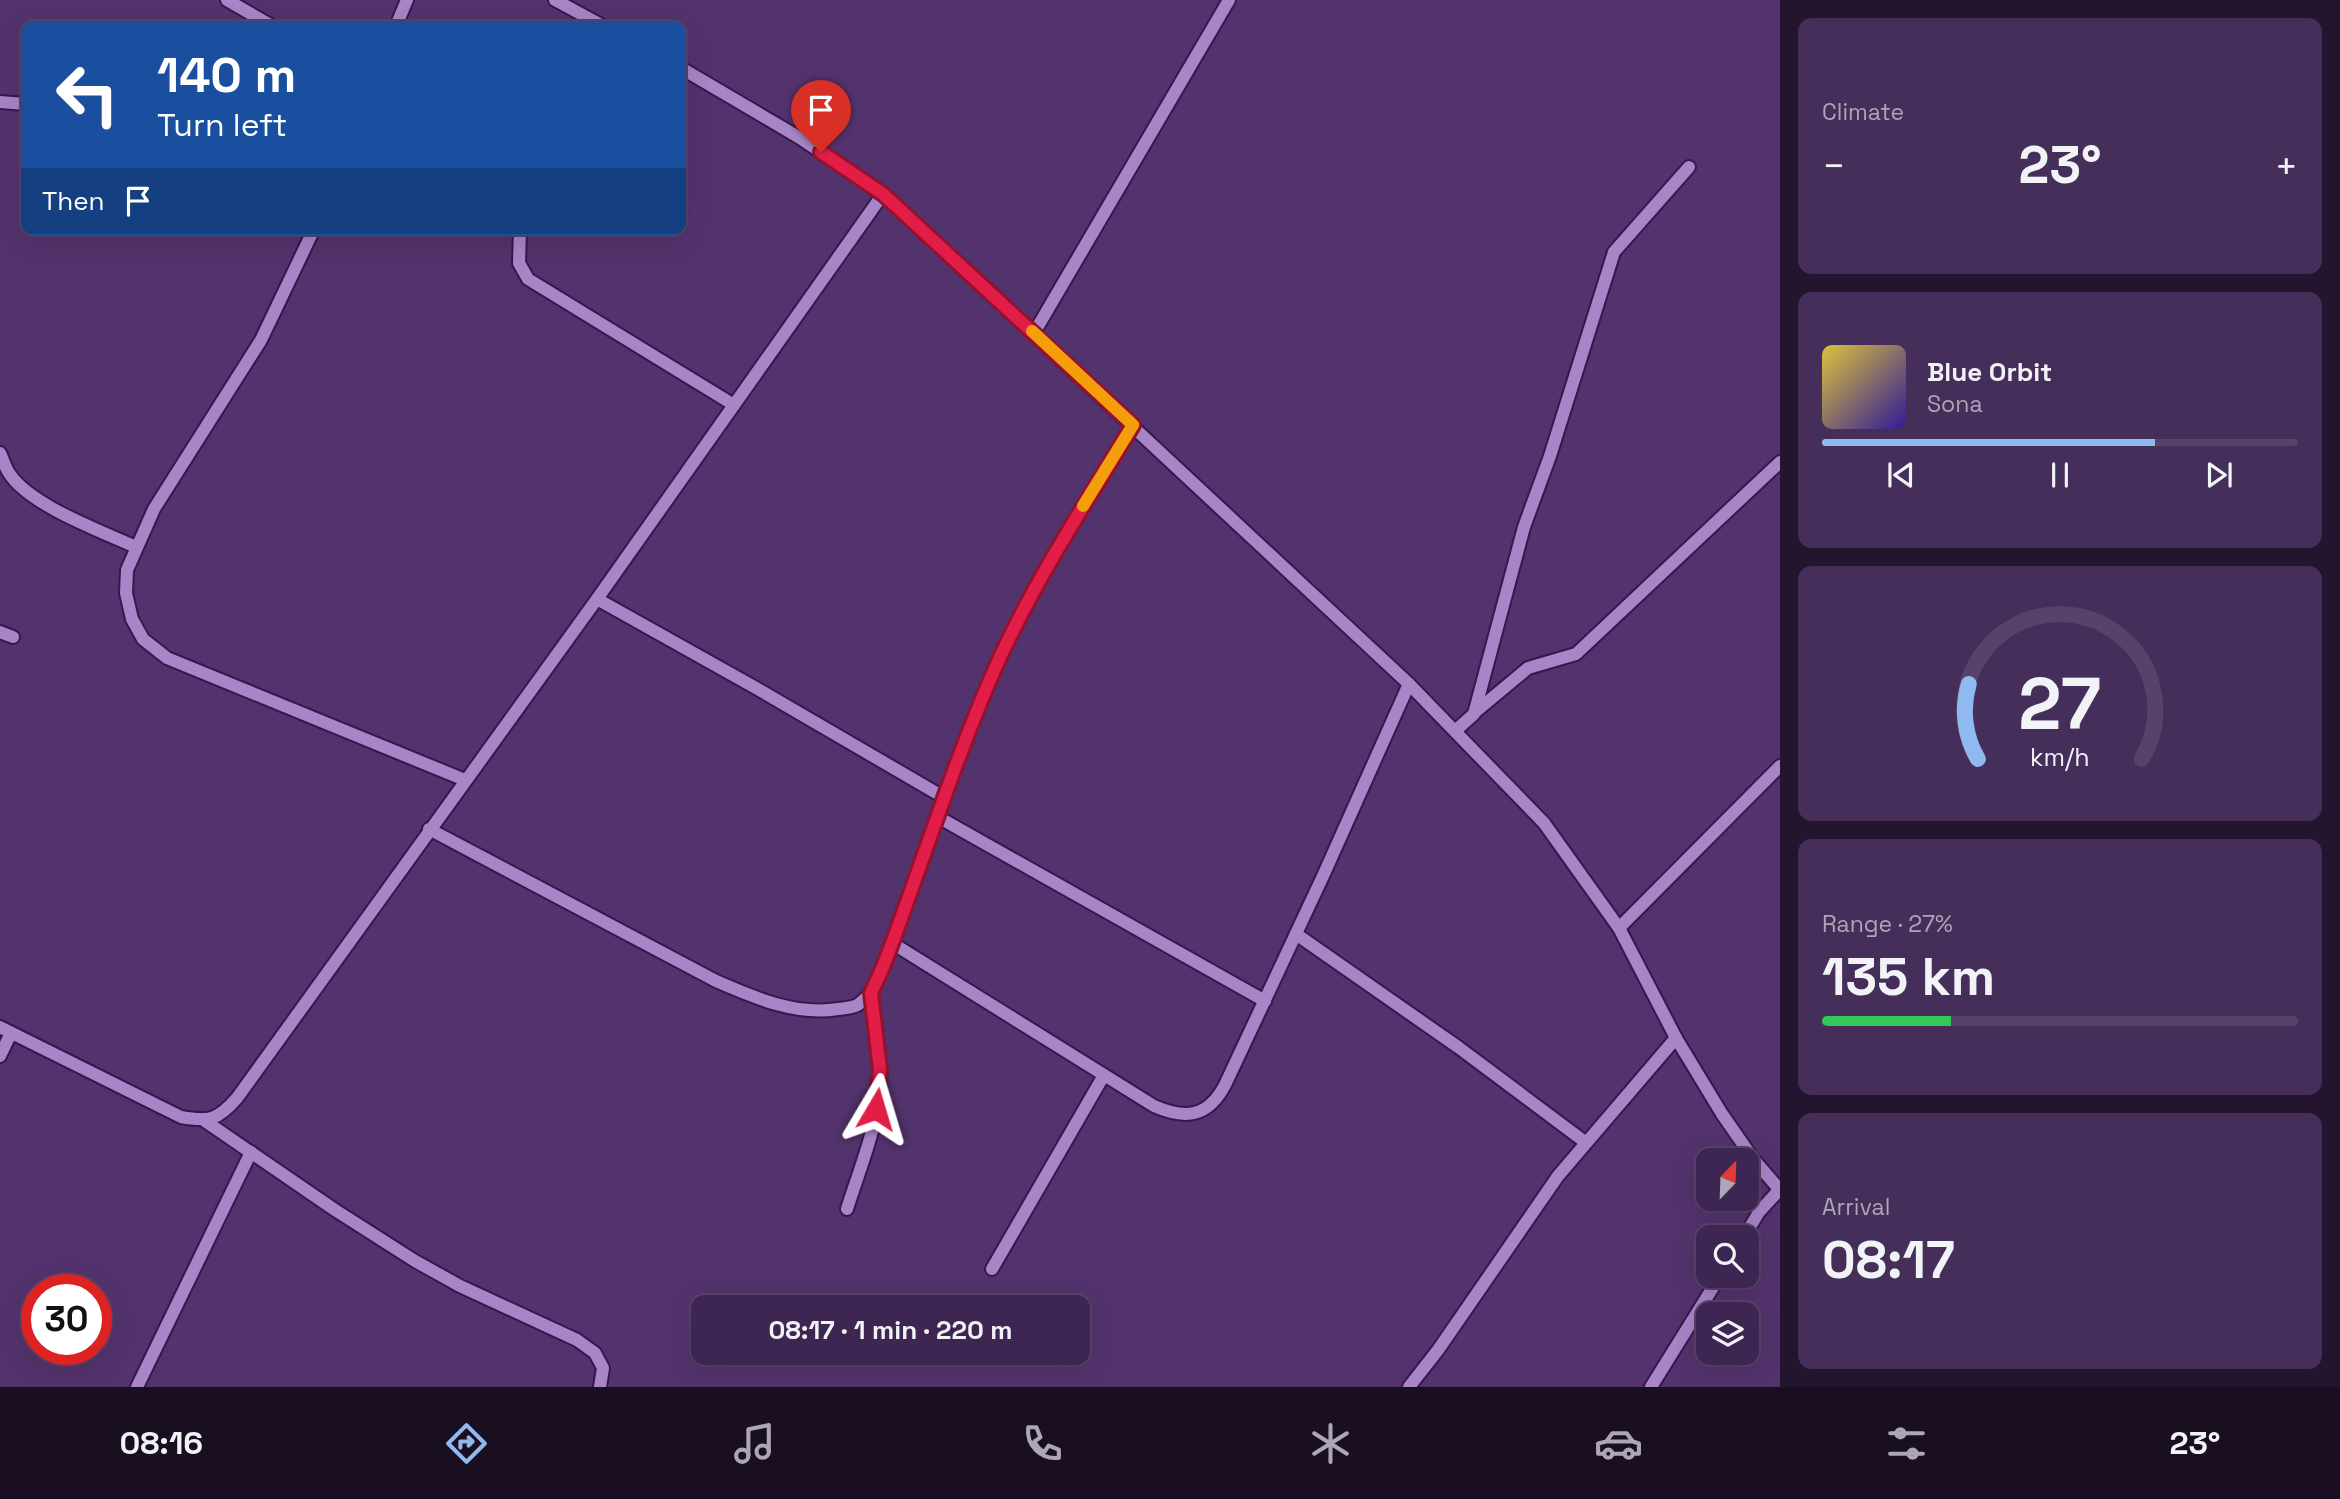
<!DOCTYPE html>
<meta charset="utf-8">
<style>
:root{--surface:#3e2652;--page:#452e59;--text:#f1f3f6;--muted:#ada5b8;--line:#574369;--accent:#90b9f0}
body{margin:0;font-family:"Space Grotesk",sans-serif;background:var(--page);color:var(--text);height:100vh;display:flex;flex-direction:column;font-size:26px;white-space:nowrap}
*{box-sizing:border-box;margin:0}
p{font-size:23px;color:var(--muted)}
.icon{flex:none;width:38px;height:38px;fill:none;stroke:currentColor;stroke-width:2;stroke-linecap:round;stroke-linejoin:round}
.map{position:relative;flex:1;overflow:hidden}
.side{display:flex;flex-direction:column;gap:18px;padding:18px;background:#22152d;width:560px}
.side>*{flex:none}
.hud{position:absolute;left:21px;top:21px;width:665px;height:214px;border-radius:14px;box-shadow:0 7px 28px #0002,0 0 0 2px var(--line);background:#1a4fa0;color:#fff;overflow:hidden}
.needle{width:46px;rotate:23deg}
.fabs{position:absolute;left:1696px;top:1148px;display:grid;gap:14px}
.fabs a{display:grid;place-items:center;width:63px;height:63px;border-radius:14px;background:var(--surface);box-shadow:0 7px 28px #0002,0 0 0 2px var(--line);font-size:35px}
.speed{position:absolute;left:21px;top:1274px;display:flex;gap:14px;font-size:35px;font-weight:700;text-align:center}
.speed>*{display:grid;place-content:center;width:91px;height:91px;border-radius:50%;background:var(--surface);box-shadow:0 7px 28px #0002,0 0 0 2px var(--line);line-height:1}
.speed .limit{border:10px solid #d22;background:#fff;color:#111}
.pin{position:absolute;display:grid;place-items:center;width:60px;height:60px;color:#fff;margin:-72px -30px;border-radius:50% 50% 50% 0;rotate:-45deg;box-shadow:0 0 7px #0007}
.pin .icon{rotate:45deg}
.me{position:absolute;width:77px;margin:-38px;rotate:7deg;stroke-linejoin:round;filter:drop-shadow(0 0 5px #0008)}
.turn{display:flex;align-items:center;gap:24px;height:147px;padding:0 21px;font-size:32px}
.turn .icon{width:91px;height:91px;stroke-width:2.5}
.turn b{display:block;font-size:49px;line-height:60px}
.then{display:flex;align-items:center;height:66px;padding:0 21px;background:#0003;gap:14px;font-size:26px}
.big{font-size:52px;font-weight:700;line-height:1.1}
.side .tile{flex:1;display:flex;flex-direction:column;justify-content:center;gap:10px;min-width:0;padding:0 24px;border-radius:14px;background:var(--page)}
.side .dial{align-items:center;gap:0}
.dial svg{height:182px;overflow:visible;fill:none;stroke:var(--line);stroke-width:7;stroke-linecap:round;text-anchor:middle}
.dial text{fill:var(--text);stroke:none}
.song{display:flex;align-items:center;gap:21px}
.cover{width:84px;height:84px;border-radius:10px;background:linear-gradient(135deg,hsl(50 70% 55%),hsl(250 70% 35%))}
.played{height:7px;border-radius:4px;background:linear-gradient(90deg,var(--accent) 70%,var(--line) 70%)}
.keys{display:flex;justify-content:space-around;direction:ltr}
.heat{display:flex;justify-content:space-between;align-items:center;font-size:38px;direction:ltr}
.charge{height:10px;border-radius:5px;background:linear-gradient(90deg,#34c759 27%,var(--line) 0)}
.trip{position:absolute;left:691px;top:1295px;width:399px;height:70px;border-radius:14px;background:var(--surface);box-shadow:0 7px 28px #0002,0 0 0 2px var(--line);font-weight:700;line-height:70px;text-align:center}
.tab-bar{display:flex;height:112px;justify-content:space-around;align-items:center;background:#190f21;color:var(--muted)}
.tab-bar .icon{width:49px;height:49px}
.tab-bar .current{color:var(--accent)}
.tab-bar b{font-size:32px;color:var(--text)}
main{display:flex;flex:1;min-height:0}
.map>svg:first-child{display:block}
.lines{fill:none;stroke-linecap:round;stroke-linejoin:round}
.minor-casing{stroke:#381750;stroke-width:16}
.minor{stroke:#a785c6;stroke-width:12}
.route-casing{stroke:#92132f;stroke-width:18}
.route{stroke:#e11d48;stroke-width:12}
.slow{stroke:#f59e0b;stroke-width:12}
</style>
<main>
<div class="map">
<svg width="1780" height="1387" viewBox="0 0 1780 1387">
<rect width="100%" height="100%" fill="#53336d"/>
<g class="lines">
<g class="minor-casing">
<g id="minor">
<path d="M227,0L272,26"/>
<path d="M555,0L603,26"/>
<path d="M396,26L407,0"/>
<path d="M681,68L800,138L883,194L1409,684L1544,823L1619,928L1676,1038L1722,1114L1754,1160L1780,1190"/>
<path d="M0,102L26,104"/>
<path d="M314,229L261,340L154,509L127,570L126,593L132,619L143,639L167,658L465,780"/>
<path d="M520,229L519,263L528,279L734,405"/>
<path d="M1034,333L1229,0"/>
<path d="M0,453C3,459 5,467 9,473C29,505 101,531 136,547"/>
<path d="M597,599L756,688L945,798"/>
<path d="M0,632L13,637"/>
<path d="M1474,713L1528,668L1576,654L1780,462"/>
<path d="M1455,731L1474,714L1524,527L1550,456L1614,252L1689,167"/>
<path d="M938,817L1265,1001"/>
<path d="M429,829L716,981C755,998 796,1016 838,1009C845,1008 854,1008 859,1004C872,994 877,981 883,967C922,863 955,756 1001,655C1038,575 1087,500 1133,425"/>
<path d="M1619,928L1780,766"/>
<path d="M1296,934L1458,1047L1585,1142"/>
<path d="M892,943L1154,1106C1186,1120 1208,1117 1225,1085L1323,876L1409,684"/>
<path d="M0,1027L181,1117C209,1122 218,1120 237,1098L597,599L883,194"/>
<path d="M0,1056L11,1033"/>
<path d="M205,1121L335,1210L415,1261L460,1286L577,1340L595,1353L603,1368L600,1387"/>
<path d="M847,1209C861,1164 883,1115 880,1068C879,1043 874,1018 871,993"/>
<path d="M1744,1237L1759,1212L1780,1189"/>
<path d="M992,1269L1104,1075"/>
<path d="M137,1387L251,1152"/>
<path d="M1409,1387L1438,1350L1558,1176L1676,1038"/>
<path d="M1651,1387L1720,1276"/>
</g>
</g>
<use href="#minor" class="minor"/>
</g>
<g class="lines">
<g class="route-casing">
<path id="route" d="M821,152L883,194L1133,425C1087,501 1039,574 1001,655C955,756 923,863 883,967L871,993L880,1069L876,1109"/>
</g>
<use href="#route" class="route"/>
<path class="slow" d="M1032,331L1133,425L1083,506"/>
</g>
</svg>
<div class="fabs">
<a><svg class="needle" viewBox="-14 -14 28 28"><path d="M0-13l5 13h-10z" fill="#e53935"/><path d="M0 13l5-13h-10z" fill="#ada5b8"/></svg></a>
<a><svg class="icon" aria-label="search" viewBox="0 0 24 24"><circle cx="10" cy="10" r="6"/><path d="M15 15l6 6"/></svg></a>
<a><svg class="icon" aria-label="layers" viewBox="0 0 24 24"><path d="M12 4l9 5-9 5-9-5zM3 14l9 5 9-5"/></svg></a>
</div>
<div class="speed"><div class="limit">30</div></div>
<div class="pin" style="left:821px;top:152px;background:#d93025"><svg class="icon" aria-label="arrive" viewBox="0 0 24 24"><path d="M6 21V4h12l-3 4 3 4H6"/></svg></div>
<svg class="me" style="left:876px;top:1109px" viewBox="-20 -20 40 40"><path d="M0-17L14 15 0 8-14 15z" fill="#e11d48" stroke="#fff" stroke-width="4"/></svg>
<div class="trip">08:17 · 1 min · 220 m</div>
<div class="hud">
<div class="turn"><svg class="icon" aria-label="left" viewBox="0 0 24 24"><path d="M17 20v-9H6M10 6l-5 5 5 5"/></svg><div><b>140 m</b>Turn left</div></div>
<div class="then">Then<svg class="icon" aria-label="arrive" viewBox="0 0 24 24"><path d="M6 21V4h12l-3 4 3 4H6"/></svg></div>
</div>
</div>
<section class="side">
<div class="tile"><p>Climate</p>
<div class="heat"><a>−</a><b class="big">23°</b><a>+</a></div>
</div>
<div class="tile">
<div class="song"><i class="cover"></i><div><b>Blue Orbit</b><p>Sona</p></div></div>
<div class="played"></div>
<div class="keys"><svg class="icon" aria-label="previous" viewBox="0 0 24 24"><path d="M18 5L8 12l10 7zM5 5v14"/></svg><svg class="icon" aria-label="pause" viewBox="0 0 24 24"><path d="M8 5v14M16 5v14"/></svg><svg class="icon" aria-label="next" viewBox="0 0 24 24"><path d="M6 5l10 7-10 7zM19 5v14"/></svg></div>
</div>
<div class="tile dial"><svg viewBox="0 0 100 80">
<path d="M14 69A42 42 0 1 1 86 69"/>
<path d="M14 69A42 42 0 0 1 10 36" stroke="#90b9f0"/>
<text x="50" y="56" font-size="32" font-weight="700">27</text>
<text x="50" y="72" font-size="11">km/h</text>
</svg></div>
<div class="tile"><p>Range · 27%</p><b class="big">135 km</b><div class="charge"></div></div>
<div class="tile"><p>Arrival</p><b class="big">08:17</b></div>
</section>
</main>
<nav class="tab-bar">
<b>08:16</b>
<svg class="icon current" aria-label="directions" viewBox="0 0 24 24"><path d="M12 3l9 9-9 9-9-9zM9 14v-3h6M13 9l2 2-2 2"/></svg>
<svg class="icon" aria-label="music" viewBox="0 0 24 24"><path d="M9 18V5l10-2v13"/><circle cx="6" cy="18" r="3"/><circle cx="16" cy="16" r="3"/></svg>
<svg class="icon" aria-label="phone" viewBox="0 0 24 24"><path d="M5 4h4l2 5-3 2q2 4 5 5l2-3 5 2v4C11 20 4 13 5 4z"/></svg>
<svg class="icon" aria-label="climate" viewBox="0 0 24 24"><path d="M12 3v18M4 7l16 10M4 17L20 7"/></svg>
<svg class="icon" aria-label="car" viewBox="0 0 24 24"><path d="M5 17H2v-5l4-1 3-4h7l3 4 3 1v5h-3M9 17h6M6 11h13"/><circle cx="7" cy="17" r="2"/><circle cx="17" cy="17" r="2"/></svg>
<svg class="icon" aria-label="filters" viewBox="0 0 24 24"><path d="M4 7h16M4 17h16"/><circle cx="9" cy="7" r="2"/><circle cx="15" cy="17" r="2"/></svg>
<b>23°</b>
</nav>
